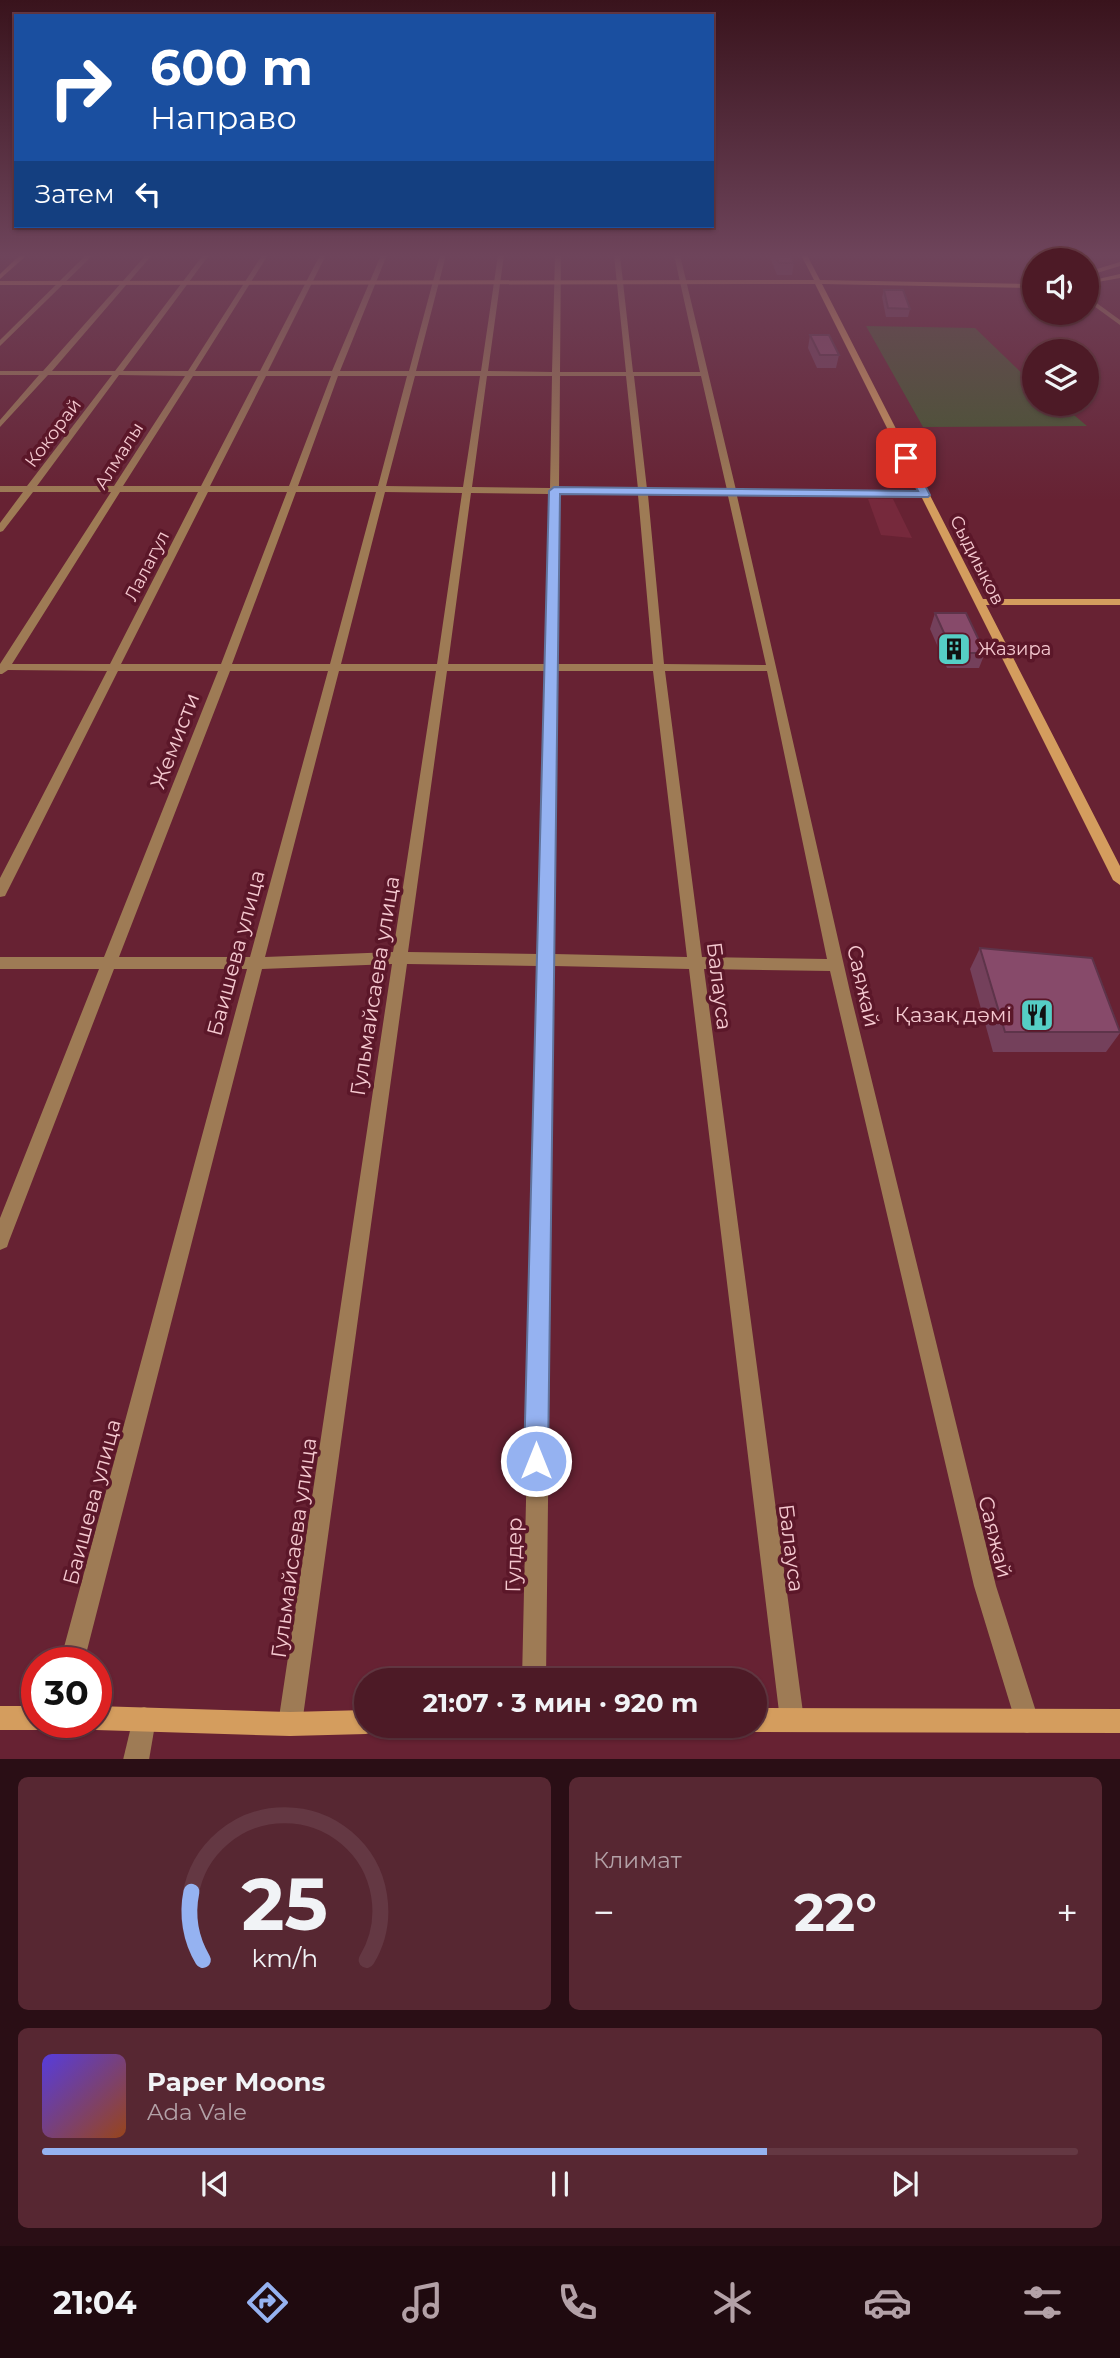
<!DOCTYPE html>
<html lang="ru">
<meta charset="utf-8">
<style>
:root{--surface:#4d1a26;--page:#572732;--text:#f1f3f6;--muted:#b3a1a7;--line:#643843;--accent:#95b2f1}
body{margin:0;font-family:Montserrat,sans-serif;background:var(--page);color:var(--text);height:100vh;display:flex;flex-direction:column;font-size:26px;white-space:nowrap}
*{box-sizing:border-box;margin:0}
p{font-size:23px;color:var(--muted)}
.icon{flex:none;width:38px;height:38px;fill:none;stroke:currentColor;stroke-width:2;stroke-linecap:round;stroke-linejoin:round}
.map{position:relative;height:1759px;overflow:hidden}
.panel{display:flex;flex-direction:column;gap:18px;padding:18px;background:#2a0e15;flex:1}
.panel>*{flex:none}
.top-card{position:absolute;left:14px;top:14px;width:700px;height:214px;border-radius:0px;box-shadow:0 2px 5px #0004,0 0 0 2px var(--line);background:#1a4fa0;color:#fff;overflow:hidden}
.buttons{position:absolute;left:1022px;top:248px;display:grid;gap:14px}
.buttons a{display:grid;place-items:center;width:77px;height:77px;border-radius:50%;background:var(--surface);box-shadow:0 2px 5px #0004,0 0 0 2px var(--line);font-size:35px}
.speed{position:absolute;left:21px;top:1647px;display:flex;gap:14px;font-size:35px;font-weight:700;text-align:center}
.speed>*{display:grid;place-content:center;width:91px;height:91px;border-radius:50%;background:var(--surface);box-shadow:0 2px 5px #0004,0 0 0 2px var(--line);line-height:1}
.speed .limit{border:10px solid #d22;background:#fff;color:#111}
.pin{position:absolute;display:grid;place-items:center;width:60px;height:60px;color:#fff;margin:-30px;border-radius:14px;box-shadow:0 4px 10px #0006}
.me{position:absolute;width:77px;margin:-38px;rotate:0deg;stroke-linejoin:round;filter:drop-shadow(0 0 5px #0008)}
.turn{display:flex;align-items:center;gap:24px;height:147px;padding:0 21px;font-size:32px}
.turn .icon{width:91px;height:91px;stroke-width:2.5}
.turn b{display:block;font-size:49px;line-height:60px}
.then{display:flex;align-items:center;height:66px;padding:0 21px;background:#0003;gap:14px;font-size:26px}
.big{font-size:52px;font-weight:700;line-height:1.1}
.panel .widget{flex:1;display:flex;flex-direction:column;justify-content:center;gap:10px;min-width:0;padding:0 24px;border-radius:10px;background:var(--page)}
.panel .dial{align-items:center;gap:0}
.dial svg{height:182px;overflow:visible;fill:none;stroke:var(--line);stroke-width:7;stroke-linecap:round;text-anchor:middle}
.dial text{fill:var(--text);stroke:none}
.song{display:flex;align-items:center;gap:21px}
.cover{width:84px;height:84px;border-radius:10px;background:linear-gradient(135deg,hsl(250 70% 55%),hsl(20 70% 35%))}
.played{height:7px;border-radius:4px;background:linear-gradient(90deg,var(--accent) 70%,var(--line) 70%)}
.keys{display:flex;justify-content:space-around;direction:ltr}
.heat{display:flex;justify-content:space-between;align-items:center;font-size:38px;direction:ltr}
.panel .tiles{flex:1;display:grid;gap:18px;grid-template-columns:1fr 1fr}
.widget:last-child{grid-column:span 2}
.trip{position:absolute;left:354px;top:1668px;width:413px;height:70px;border-radius:35px;background:var(--surface);box-shadow:0 2px 5px #0004,0 0 0 2px var(--line);font-weight:700;line-height:70px;text-align:center}
.tab-bar{display:flex;height:112px;justify-content:space-around;align-items:center;background:#1f0a0f;color:var(--muted)}
.tab-bar .icon{width:49px;height:49px}
.tab-bar .on{color:var(--accent)}
.tab-bar b{font-size:32px;color:var(--text)}
.map>svg:first-child{display:block}
.built{fill:#76293c}
.green{fill:#45572f}
.lines{fill:none;stroke-linecap:round;stroke-linejoin:round}
.street{fill:#9e7b55;fill-rule:evenodd}
.secondary{fill:#d49d5e;fill-rule:evenodd}
.wall{fill:#74405b}
.building{fill:#874a6a;stroke:#5e344a;stroke-width:2}
.route{fill:#95b2f1;stroke:#61749d;stroke-width:2}
.labels{text-anchor:middle;stroke-width:7;stroke-linejoin:round;paint-order:stroke}
.far-street-label{font-size:18px;fill:#f5c9d0;stroke:#5b1729}
.far-poi-label{font-size:18px;fill:#f5c9d0;stroke:#5b1729;text-anchor:start}
.street-label{font-size:21px;fill:#f5c9d0;stroke:#5b1729}
.poi-label{font-size:21px;fill:#f5c9d0;stroke:#5b1729;text-anchor:end}
</style>
<div class="map">
<svg width="1120" height="1760" viewBox="0 0 1120 1760">
<rect width="100%" height="100%" fill="#672233"/>
<path class="built" d="M868,499H893L912,538L881,535Z"/>
<path class="green" d="M866,326L975,328L1034,385V404H1061L1087,426L923,427Z"/>
<g class="lines">
<g class="street">
<path d="M86,255H93L0,346V340Z"/>
<path d="M146,255H152L52,371H115L203,255H209L123,371H188L262,255H268L195,371H260L320,255H326L268,371H332L381,255H387L340,371H409L440,255H446L416,371H481L498,255H504L488,371L552,372L555,255H561L560,372H626L614,255H620L633,372H700L674,255H680L736,490L925,492L930,495L925,498L737,496L851,996L996,1586L1039,1721L1036,1730L1027,1733L1018,1730L974,1586L830,971L704,969L804,1720L801,1729L792,1732L783,1729L780,1720L689,969L554,966L546,1680H522L538,966L407,964L302,1724L299,1733L290,1736L281,1733L278,1724L392,964L262,969L84,1662H60L247,969H114L9,1241L7,1247L0,1250V1218L99,969H0V957H104L218,671H118L7,892L5,896L0,897V878L107,671L8,670L2,674H0V664L111,492H33L3,531L0,532V523L23,492H0V486H27L112,375H48L0,427V420L39,375H0V371H43ZM119,375L185,376L114,486H37ZM193,376H258L201,486H123ZM266,376H331L289,486H210ZM338,376H407L378,486H298ZM415,376H480L463,487L386,486ZM487,376H552L550,488L472,487ZM560,376H626L638,489L559,488ZM634,376H701L727,490L647,489ZM120,492H198L110,664H12ZM208,492H287L221,664H121ZM296,492H376L330,664H232ZM385,492L462,493L437,664H341ZM471,493L549,494L545,664H448ZM559,494L638,495L653,664H557ZM648,495L728,496L766,665L664,664ZM230,671H328L250,957H119ZM339,671H436L393,952L265,957ZM447,671H545L539,954L408,952ZM557,671H653L687,957L554,954ZM665,671H767L827,959L702,957Z"/>
<path d="M1087,296L1120,320V325L1087,301Z"/>
<path d="M144,1707L153,1710L156,1719L149,1760H123L135,1710Z"/>
</g>
<g class="secondary">
<path d="M20,255H27L0,279V274Z"/>
<path d="M801,255H807L820,280L1034,284V288L822,284L983,599H1120V605H986L1120,866V885L1113,880L815,284L0,285V281L814,280Z"/>
<path d="M1120,262V266L1087,276V272Z"/>
<path d="M1120,274V278L1092,283L1089,281Z"/>
<path d="M0,1706H37V1722H48L46,1727L37,1730H0Z"/>
<path d="M96,1706L290,1712L366,1710V1726H377L375,1731L366,1734L290,1736L96,1730L87,1727L85,1722H96Z"/>
<path d="M754,1708L1120,1709V1733L754,1732L745,1729L744,1726H754Z"/>
</g>
</g>
<g class="wall">
<path d="M769,255H790L794,263L792,275H777Z"/>
<path d="M884,290L910,309L908,317H886L882,297Z"/>
<path d="M810,335L839,355L836,368H817L808,348Z"/>
<path d="M935,613L985,653L979,668H947L930,629Z"/>
<path d="M980,948L1120,1030V1033L1106,1052H993L970,969Z"/>
</g>
<g class="building">
<path d="M775,255H790L794,263H779Z"/>
<path d="M884,290H903L910,309L888,308Z"/>
<path d="M810,335H829L839,355H820Z"/>
<path d="M935,613H966L985,653H953Z"/>
<path d="M980,948L1092,958L1120,1032H1005Z"/>
</g>
<linearGradient id="sky" x2="0" y2="1"><stop stop-color="#39131c"/><stop offset="0.51" stop-color="#6e445b"/><stop offset="1" stop-color="#6e445b" stop-opacity="0"/></linearGradient>
<rect width="1120" height="501" fill="url(#sky)"/>
<path class="route" d="M906,455L911,458L930,495L928,497L560,494L548,1461L545,1470L536,1474L528,1470L524,1461L549,491L554,487L918,491L901,458Z"/>
<defs>
<g id="building-square" transform="scale(1.75)"><rect x="-9" y="-9" width="18" height="18" rx="4" fill="#55cec5" stroke="#5b1729"/><path d="M-4-6H4V6H1V3H-1V6H-4ZM-2.5-4.3h1.7v1.8h-1.7ZM.8-4.3h1.7v1.8H.8ZM-2.5-1h1.7V.8h-1.7ZM.8-1h1.7V.8H.8Z" fill="#111"/></g>
<g id="restaurant-square" transform="scale(1.75)"><rect x="-9" y="-9" width="18" height="18" rx="4" fill="#55cec5" stroke="#5b1729"/><path d="M-5-6h1v4h1v-4h1v4h1v-4h1v5L-1.5 .5V6h-2V.5L-5-1ZM5-6V6H3V1.5H1.5Q1.5-4 5-6Z" fill="#111"/></g>
</defs>
<g fill-rule="evenodd">
<use href="#building-square" x="954" y="649"/>
<use href="#restaurant-square" x="1037" y="1015"/>
</g>
<g class="labels">
<g class="far-street-label">
<text transform="translate(53 433) rotate(-53)" y="6">Кокорай</text>
<text transform="translate(119 456) rotate(-58)" y="6">Алмалы</text>
<text transform="translate(977 560) rotate(63)" y="6">Сыдиыков</text>
<text transform="translate(147 566) rotate(-63)" y="6">Лалагул</text>
</g>
<g class="far-poi-label">
<text x="978" y="655">Жазира</text>
</g>
<g class="street-label">
<text transform="translate(175 741) rotate(-69)" y="7">Жемисти</text>
<text transform="translate(236 953) rotate(-75)" y="7">Баишева улица</text>
<text transform="translate(375 986) rotate(-81)" y="7">Гульмайсаева улица</text>
<text transform="translate(719 986) rotate(83)" y="7">Балауса</text>
<text transform="translate(863 986) rotate(77)" y="7">Саяжай</text>
<text transform="translate(92 1502) rotate(-75)" y="7">Баишева улица</text>
<text transform="translate(995 1537) rotate(76)" y="7">Саяжай</text>
<text transform="translate(294 1548) rotate(-82)" y="7">Гульмайсаева улица</text>
<text transform="translate(791 1548) rotate(83)" y="7">Балауса</text>
<text transform="translate(514 1555) rotate(-89)" y="7">Гулдер</text>
</g>
<g class="poi-label">
<text x="1012" y="1022">Қазақ дәмі</text>
</g>
</g>
</svg>
<div class="buttons">
<a><svg class="icon" aria-label="sound" viewBox="0 0 24 24"><path d="M4 9h4l5-4v14l-5-4H4zM17 9q2 3 0 6"/></svg></a>
<a><svg class="icon" aria-label="layers" viewBox="0 0 24 24"><path d="M12 4l9 5-9 5-9-5zM3 14l9 5 9-5"/></svg></a>
</div>
<div class="speed"><div class="limit">30</div></div>
<div class="pin" style="left:906px;top:458px;background:#d93025"><svg class="icon" aria-label="arrive" viewBox="0 0 24 24"><path d="M6 21V4h12l-3 4 3 4H6"/></svg></div>
<svg class="me" style="left:536px;top:1461px" viewBox="-20 -20 40 40"><circle r="17" fill="#95b2f1" stroke="#fff" stroke-width="3"/><path d="M0-11L8 9 0 5-8 9z" fill="#fff"/></svg>
<div class="trip">21:07 · 3 мин · 920 m</div>
<div class="top-card">
<div class="turn"><svg class="icon" aria-label="right" viewBox="0 0 24 24"><path d="M7 20v-9h11M14 6l5 5-5 5"/></svg><div><b>600 m</b>Направо</div></div>
<div class="then">Затем<svg class="icon" aria-label="left" viewBox="0 0 24 24"><path d="M17 20v-9H6M10 6l-5 5 5 5"/></svg></div>
</div>
</div>
<section class="panel">
<div class="tiles">
<div class="widget dial"><svg viewBox="0 0 100 80">
<path d="M14 69A42 42 0 1 1 86 69"/>
<path d="M14 69A42 42 0 0 1 9 39" stroke="#95b2f1"/>
<text x="50" y="56" font-size="32" font-weight="700">25</text>
<text x="50" y="72" font-size="11">km/h</text>
</svg></div>
<div class="widget"><p>Климат</p>
<div class="heat"><a>−</a><b class="big">22°</b><a>+</a></div>
</div>
<div class="widget">
<div class="song"><i class="cover"></i><div><b>Paper Moons</b><p>Ada Vale</p></div></div>
<div class="played"></div>
<div class="keys"><svg class="icon" aria-label="previous" viewBox="0 0 24 24"><path d="M18 5L8 12l10 7zM5 5v14"/></svg><svg class="icon" aria-label="pause" viewBox="0 0 24 24"><path d="M8 5v14M16 5v14"/></svg><svg class="icon" aria-label="next" viewBox="0 0 24 24"><path d="M6 5l10 7-10 7zM19 5v14"/></svg></div>
</div>
</div>
</section>
<nav class="tab-bar">
<b>21:04</b>
<svg class="icon on" aria-label="directions" viewBox="0 0 24 24"><path d="M12 3l9 9-9 9-9-9zM9 14v-3h6M13 9l2 2-2 2"/></svg>
<svg class="icon" aria-label="music" viewBox="0 0 24 24"><path d="M9 18V5l10-2v13"/><circle cx="6" cy="18" r="3"/><circle cx="16" cy="16" r="3"/></svg>
<svg class="icon" aria-label="phone" viewBox="0 0 24 24"><path d="M5 4h4l2 5-3 2q2 4 5 5l2-3 5 2v4C11 20 4 13 5 4z"/></svg>
<svg class="icon" aria-label="climate" viewBox="0 0 24 24"><path d="M12 3v18M4 7l16 10M4 17L20 7"/></svg>
<svg class="icon" aria-label="car" viewBox="0 0 24 24"><path d="M5 17H2v-5l4-1 3-4h7l3 4 3 1v5h-3M9 17h6M6 11h13"/><circle cx="7" cy="17" r="2"/><circle cx="17" cy="17" r="2"/></svg>
<svg class="icon" aria-label="filters" viewBox="0 0 24 24"><path d="M4 7h16M4 17h16"/><circle cx="9" cy="7" r="2"/><circle cx="15" cy="17" r="2"/></svg>
</nav>
